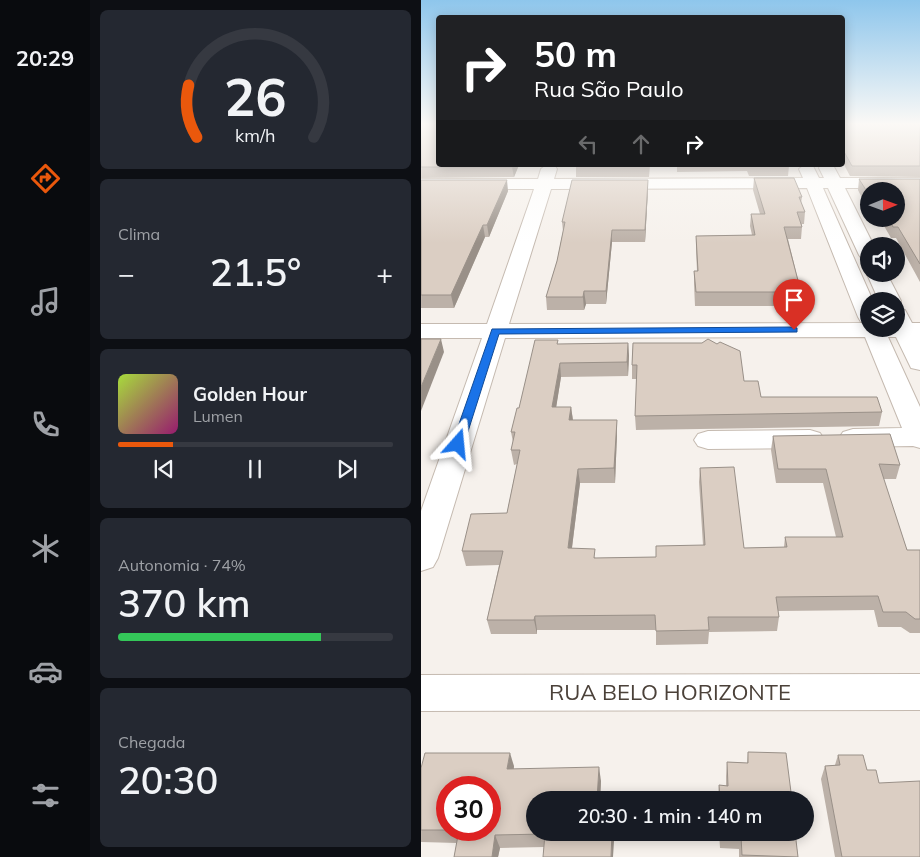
<!DOCTYPE html>
<html lang="pt">
<meta charset="utf-8">
<style>
:root{--surface:#171b24;--page:#242831;--text:#f1f3f6;--muted:#9ea1a6;--line:#363941;--accent:#ea580c}
body{margin:0;font-family:Mulish,sans-serif;background:var(--page);color:var(--text);height:100vh;display:flex;flex-direction:column;font-size:19px;white-space:nowrap}
*{box-sizing:border-box;margin:0}
p{font-size:16px;color:var(--muted)}
.icon{flex:none;width:28px;height:28px;fill:none;stroke:currentColor;stroke-width:2;stroke-linecap:round;stroke-linejoin:round}
.map{position:relative;flex:1;overflow:hidden}
.drawer{display:flex;flex-direction:column;gap:10px;padding:10px;background:#0d0f14;width:331px}
.drawer>*{flex:none}
.top-card{position:absolute;left:15px;top:15px;width:409px;height:152px;border-radius:5px;box-shadow:0 2px 12px #0003;background:#202124;color:#fff;overflow:hidden}
.needle{width:32px;rotate:89deg}
.controls{position:absolute;left:439px;top:182px;display:grid;gap:10px}
.controls a{display:grid;place-items:center;width:45px;height:45px;border-radius:50%;background:var(--surface);box-shadow:0 2px 12px #0003;font-size:25px}
.speed{position:absolute;left:15px;top:776px;display:flex;gap:10px;font-size:25px;font-weight:700;text-align:center}
.speed>*{display:grid;place-content:center;width:65px;height:65px;border-radius:50%;background:var(--surface);box-shadow:0 2px 12px #0003;line-height:1}
.speed .limit{border:8px solid #d22;background:#fff;color:#111}
.pin{position:absolute;display:grid;place-items:center;width:42px;height:42px;color:#fff;margin:-51px -21px;border-radius:50% 50% 50% 0;rotate:-45deg;box-shadow:0 0 5px #0007}
.pin .icon{rotate:45deg}
.me{position:absolute;width:55px;margin:-28px;rotate:18deg;stroke-linejoin:round;filter:drop-shadow(0 0 4px #0008)}
.turn{display:flex;align-items:center;gap:18px;height:105px;padding:0 15px;font-size:22px}
.turn .icon{width:65px;height:65px;stroke-width:2.5}
.turn b{display:block;font-size:35px;line-height:42px}
.lanes{display:flex;align-items:center;height:48px;padding:0 15px;background:#0003;justify-content:center;gap:25px;direction:ltr}
.lanes .off{opacity:.35}
.big{font-size:38px;font-weight:600;line-height:1.1}
.drawer .card{flex:1;display:flex;flex-direction:column;justify-content:center;gap:8px;min-width:0;padding:0 18px;border-radius:8px;background:var(--page)}
.drawer .dial{align-items:center;gap:0}
.dial svg{height:130px;overflow:visible;fill:none;stroke:var(--line);stroke-width:7;stroke-linecap:round;text-anchor:middle}
.dial text{fill:var(--text);stroke:none}
.song{display:flex;align-items:center;gap:15px}
.cover{width:60px;height:60px;border-radius:8px;background:linear-gradient(135deg,hsl(80 70% 55%),hsl(320 70% 35%))}
.played{height:5px;border-radius:2px;background:linear-gradient(90deg,var(--accent) 20%,var(--line) 20%)}
.keys{display:flex;justify-content:space-around;direction:ltr}
.heat{display:flex;justify-content:space-between;align-items:center;font-size:28px;direction:ltr}
.charge{height:8px;border-radius:4px;background:linear-gradient(90deg,#34c759 74%,var(--line) 0)}
.trip{position:absolute;left:105px;top:791px;width:288px;height:50px;border-radius:25px;background:var(--surface);box-shadow:0 2px 12px #0003;font-weight:600;line-height:50px;text-align:center}
main{display:flex;flex:1;min-height:0}
.dock{display:flex;flex-direction:column;width:90px;justify-content:space-around;align-items:center;background:#090b0e;color:var(--muted)}
.dock .icon{width:35px;height:35px}
.dock .active{color:var(--accent)}
.dock b{font-size:22px;color:var(--text)}
.map>svg:first-child{display:block}
.lines{fill:none;stroke-linecap:round;stroke-linejoin:round}
.minor-casing{stroke:#c5bab0;stroke-width:2}
.minor{fill:#fff;fill-rule:evenodd}
.wall{fill:#bcb1a8}
.shaded-wall{fill:#999088}
.building{fill:#dbcec3;stroke:#999088;fill-rule:evenodd}
.route{fill:#1a73e8;stroke:#114b97}
.labels{text-anchor:middle;stroke-width:5;stroke-linejoin:round;paint-order:stroke}
.near-street-label{font-size:22px;fill:#4b4139;stroke:#fff}
</style>
<main>
<nav class="dock">
<b>20:29</b>
<svg class="icon active" aria-label="directions" viewBox="0 0 24 24"><path d="M12 3l9 9-9 9-9-9zM9 14v-3h6M13 9l2 2-2 2"/></svg>
<svg class="icon" aria-label="music" viewBox="0 0 24 24"><path d="M9 18V5l10-2v13"/><circle cx="6" cy="18" r="3"/><circle cx="16" cy="16" r="3"/></svg>
<svg class="icon" aria-label="phone" viewBox="0 0 24 24"><path d="M5 4h4l2 5-3 2q2 4 5 5l2-3 5 2v4C11 20 4 13 5 4z"/></svg>
<svg class="icon" aria-label="climate" viewBox="0 0 24 24"><path d="M12 3v18M4 7l16 10M4 17L20 7"/></svg>
<svg class="icon" aria-label="car" viewBox="0 0 24 24"><path d="M5 17H2v-5l4-1 3-4h7l3 4 3 1v5h-3M9 17h6M6 11h13"/><circle cx="7" cy="17" r="2"/><circle cx="17" cy="17" r="2"/></svg>
<svg class="icon" aria-label="filters" viewBox="0 0 24 24"><path d="M4 7h16M4 17h16"/><circle cx="9" cy="7" r="2"/><circle cx="15" cy="17" r="2"/></svg>
</nav>
<section class="drawer">
<div class="card dial"><svg viewBox="0 0 100 80">
<path d="M14 69A42 42 0 1 1 86 69"/>
<path d="M14 69A42 42 0 0 1 9 37" stroke="#ea580c"/>
<text x="50" y="56" font-size="32" font-weight="700">26</text>
<text x="50" y="72" font-size="11">km/h</text>
</svg></div>
<div class="card"><p>Clima</p>
<div class="heat"><a>−</a><b class="big">21.5°</b><a>+</a></div>
</div>
<div class="card">
<div class="song"><i class="cover"></i><div><b>Golden Hour</b><p>Lumen</p></div></div>
<div class="played"></div>
<div class="keys"><svg class="icon" aria-label="previous" viewBox="0 0 24 24"><path d="M18 5L8 12l10 7zM5 5v14"/></svg><svg class="icon" aria-label="pause" viewBox="0 0 24 24"><path d="M8 5v14M16 5v14"/></svg><svg class="icon" aria-label="next" viewBox="0 0 24 24"><path d="M6 5l10 7-10 7zM19 5v14"/></svg></div>
</div>
<div class="card"><p>Autonomia · 74%</p><b class="big">370 km</b><div class="charge"></div></div>
<div class="card"><p>Chegada</p><b class="big">20:30</b></div>
</section>
<div class="map">
<svg width="499" height="857" viewBox="0 0 499 857">
<rect width="100%" height="100%" fill="#f6f1ec"/>
<g class="lines">
<g class="minor-casing">
<g id="minor">
<path d="M125,165L134,166L136,169L133,179L382,178L378,169L383,165L392,166L398,178H403L398,168L400,165H412L419,178H499V188H424L453,246H448V261L441,259L438,255L407,188H402L452,301H448V329H475L476,308L484,310L491,323H499V370L490,368L475,337H467L499,407V448L492,446L432,447L422,444L418,438L422,432L432,429L481,428L444,337L84,338L17,558L12,567L0,571V511L61,338H0V324H66L113,189H0V179H117L120,169ZM386,188L437,317L440,322L446,323L88,324L130,189Z"/>
<path d="M448,271V274H466L480,301L477,306H475V301H458L446,274Z"/>
<path d="M389,430L399,433L403,439L399,445L389,448L287,449L277,446L273,440L277,434L287,431Z"/>
<path d="M499,674V710L0,711V675Z"/>
</g>
</g>
<use href="#minor" class="minor"/>
</g>
<g class="wall">
<path d="M0,123L18,165H98L93,177L0,178Z"/>
<path d="M421,123H499V177L429,176L421,161Z"/>
<path d="M155,165H229L228,177H155Z"/>
<path d="M256,165H367L368,166L367,176H328L326,171L256,172Z"/>
<path d="M333,178L381,197L380,203L384,212L383,224H381V227L380,239H367L380,292L378,306H274L273,284V271H276L275,249V236L331,235L329,226L330,214H339L332,190Z"/>
<path d="M438,179H499V282L475,238H470L459,219H475V191H448V203L443,202L437,190Z"/>
<path d="M0,180L87,191L68,237H64L33,308H0Z"/>
<path d="M227,190L224,242H191L185,304H165L163,310H126L125,297L136,261L142,231L141,222Z"/>
<path d="M207,343L208,356L207,376L140,377L135,407H150L152,420H196V434L194,483H159L151,548L175,558L235,557L282,545L278,482L279,468L323,548L363,547L364,537H415L402,483H355L350,450L352,436L479,465L475,479H462L486,550H499V633H489L480,627H457L453,610L357,611L358,617L356,631L288,632L287,644L235,645V630H116V634H70L66,620L78,565L45,566L41,551L86,513L96,464L93,465L90,450L92,442L90,432L98,408L138,344Z"/>
<path d="M212,343L323,381L340,397L461,412L458,426L215,430L214,416L216,379H211V365Z"/>
<path d="M327,752L371,800H297L298,785L305,786V776L306,762L326,763Z"/>
<path d="M417,755L446,770L458,783L499,857H414L400,779L404,766L414,765Z"/>
<path d="M93,766V769L180,781L179,800H114L193,841L123,847L79,848L77,857H33L36,843L0,842V768Z"/>
<path d="M298,832H374L377,857H318V849L299,848Z"/>
</g>
<g class="shaded-wall">
<path d="M92,165H98L93,177L91,167Z"/>
<path d="M86,180L87,191L68,237L66,225Z"/>
<path d="M227,180V190L224,242V230Z"/>
<path d="M62,225L64,237L33,308L30,295Z"/>
<path d="M191,230V242L185,304V291Z"/>
<path d="M163,291L165,304L163,310L162,297Z"/>
<path d="M20,339L23,352L0,411V387Z"/>
<path d="M207,343L208,356L207,376L206,362Z"/>
<path d="M139,363L140,377L133,421L131,407Z"/>
<path d="M150,407L152,421L148,420Z"/>
<path d="M196,420V434L194,483L193,468Z"/>
<path d="M157,469L159,483L149,563L147,548Z"/>
<path d="M114,616L116,630V634L113,620Z"/>
<path d="M89,753L93,766L90,782L86,769Z"/>
<path d="M178,767L180,781L179,800H176Z"/>
<path d="M191,832H192L193,841L192,857H190Z"/>
<path d="M74,835L79,848L77,857H71Z"/>
</g>
<g class="building">
<path d="M0,123H18V165H92L91,167H0Z"/>
<path d="M421,123H499V166H431L421,148Z"/>
<path d="M328,165H367L368,166H328Z"/>
<path d="M333,178H373L381,197H378L384,212H376L381,227H363L380,292H275L273,271H277L275,236L334,235L330,214H344Z"/>
<path d="M438,179H499V264L477,227H472L468,219H475V191H448L445,190Z"/>
<path d="M0,180H86L66,225H62L30,295H0Z"/>
<path d="M151,180H227L224,230H191L185,291H163L162,297H125L136,261L144,222H141Z"/>
<path d="M0,339H20L0,387Z"/>
<path d="M287,339L296,344L299,342L319,351L323,381H337L340,397H456L461,412L214,416L216,365H211L212,343H281Z"/>
<path d="M114,340H137L136,344L207,343L206,362L139,363L131,407H150L148,420H196L193,468L157,469L147,548L174,549L173,558L235,557V546L284,545L279,468L313,467L323,548L366,547L364,537H422L405,469H357L352,436L469,434L479,465L458,464L486,550H499V619H494L485,612H462L457,596L355,597L358,617H287L288,630L235,631L234,615L114,616L113,620H66L82,551H41L50,514L86,513L99,450H90L94,432H90L96,408H98Z"/>
<path d="M327,752L365,753L371,800H299L298,785L307,786L306,762L327,763Z"/>
<path d="M4,753H89L86,769L178,767L176,800H114V832H191L190,857H122L124,834L74,835L71,857H33L38,830H0V768ZM26,788H69V830H26Z"/>
<path d="M417,755H442L446,770H455L458,783L499,781V857H421L404,766L419,765Z"/>
<path d="M300,832H374L377,857L321,855L320,836H300Z"/>
</g>
<linearGradient id="sky" x2="0" y2="1"><stop stop-color="#8ec6ec"/><stop offset="0.51" stop-color="#fbf9f6"/><stop offset="1" stop-color="#fbf9f6" stop-opacity="0"/></linearGradient>
<rect width="499" height="243" fill="url(#sky)"/>
<path class="route" d="M373,327L376,328V332L78,334L43,444L37,448L31,444L71,329Z"/>
<g class="labels">
<g class="near-street-label">
<text x="249" y="700">RUA BELO HORIZONTE</text>
</g>
</g>
</svg>
<div class="controls">
<a><svg class="needle" viewBox="-14 -14 28 28"><path d="M0-13l5 13h-10z" fill="#e53935"/><path d="M0 13l5-13h-10z" fill="#9ea1a6"/></svg></a>
<a><svg class="icon" aria-label="sound" viewBox="0 0 24 24"><path d="M4 9h4l5-4v14l-5-4H4zM17 9q2 3 0 6"/></svg></a>
<a><svg class="icon" aria-label="layers" viewBox="0 0 24 24"><path d="M12 4l9 5-9 5-9-5zM3 14l9 5 9-5"/></svg></a>
</div>
<div class="speed"><div class="limit">30</div></div>
<div class="pin" style="left:373px;top:330px;background:#d93025"><svg class="icon" aria-label="arrive" viewBox="0 0 24 24"><path d="M6 21V4h12l-3 4 3 4H6"/></svg></div>
<svg class="me" style="left:37px;top:444px" viewBox="-20 -20 40 40"><path d="M0-17L14 15 0 8-14 15z" fill="#1a73e8" stroke="#fff" stroke-width="4"/></svg>
<div class="trip">20:30 · 1 min · 140 m</div>
<div class="top-card">
<div class="turn"><svg class="icon" aria-label="right" viewBox="0 0 24 24"><path d="M7 20v-9h11M14 6l5 5-5 5"/></svg><div><b>50 m</b>Rua São Paulo</div></div>
<div class="lanes"><svg class="icon off" aria-label="left" viewBox="0 0 24 24"><path d="M17 20v-9H6M10 6l-5 5 5 5"/></svg><svg class="icon off" aria-label="ahead" viewBox="0 0 24 24"><path d="M12 20V5M6 11l6-6 6 6"/></svg><svg class="icon" aria-label="right" viewBox="0 0 24 24"><path d="M7 20v-9h11M14 6l5 5-5 5"/></svg></div>
</div>
</div>
</main>
